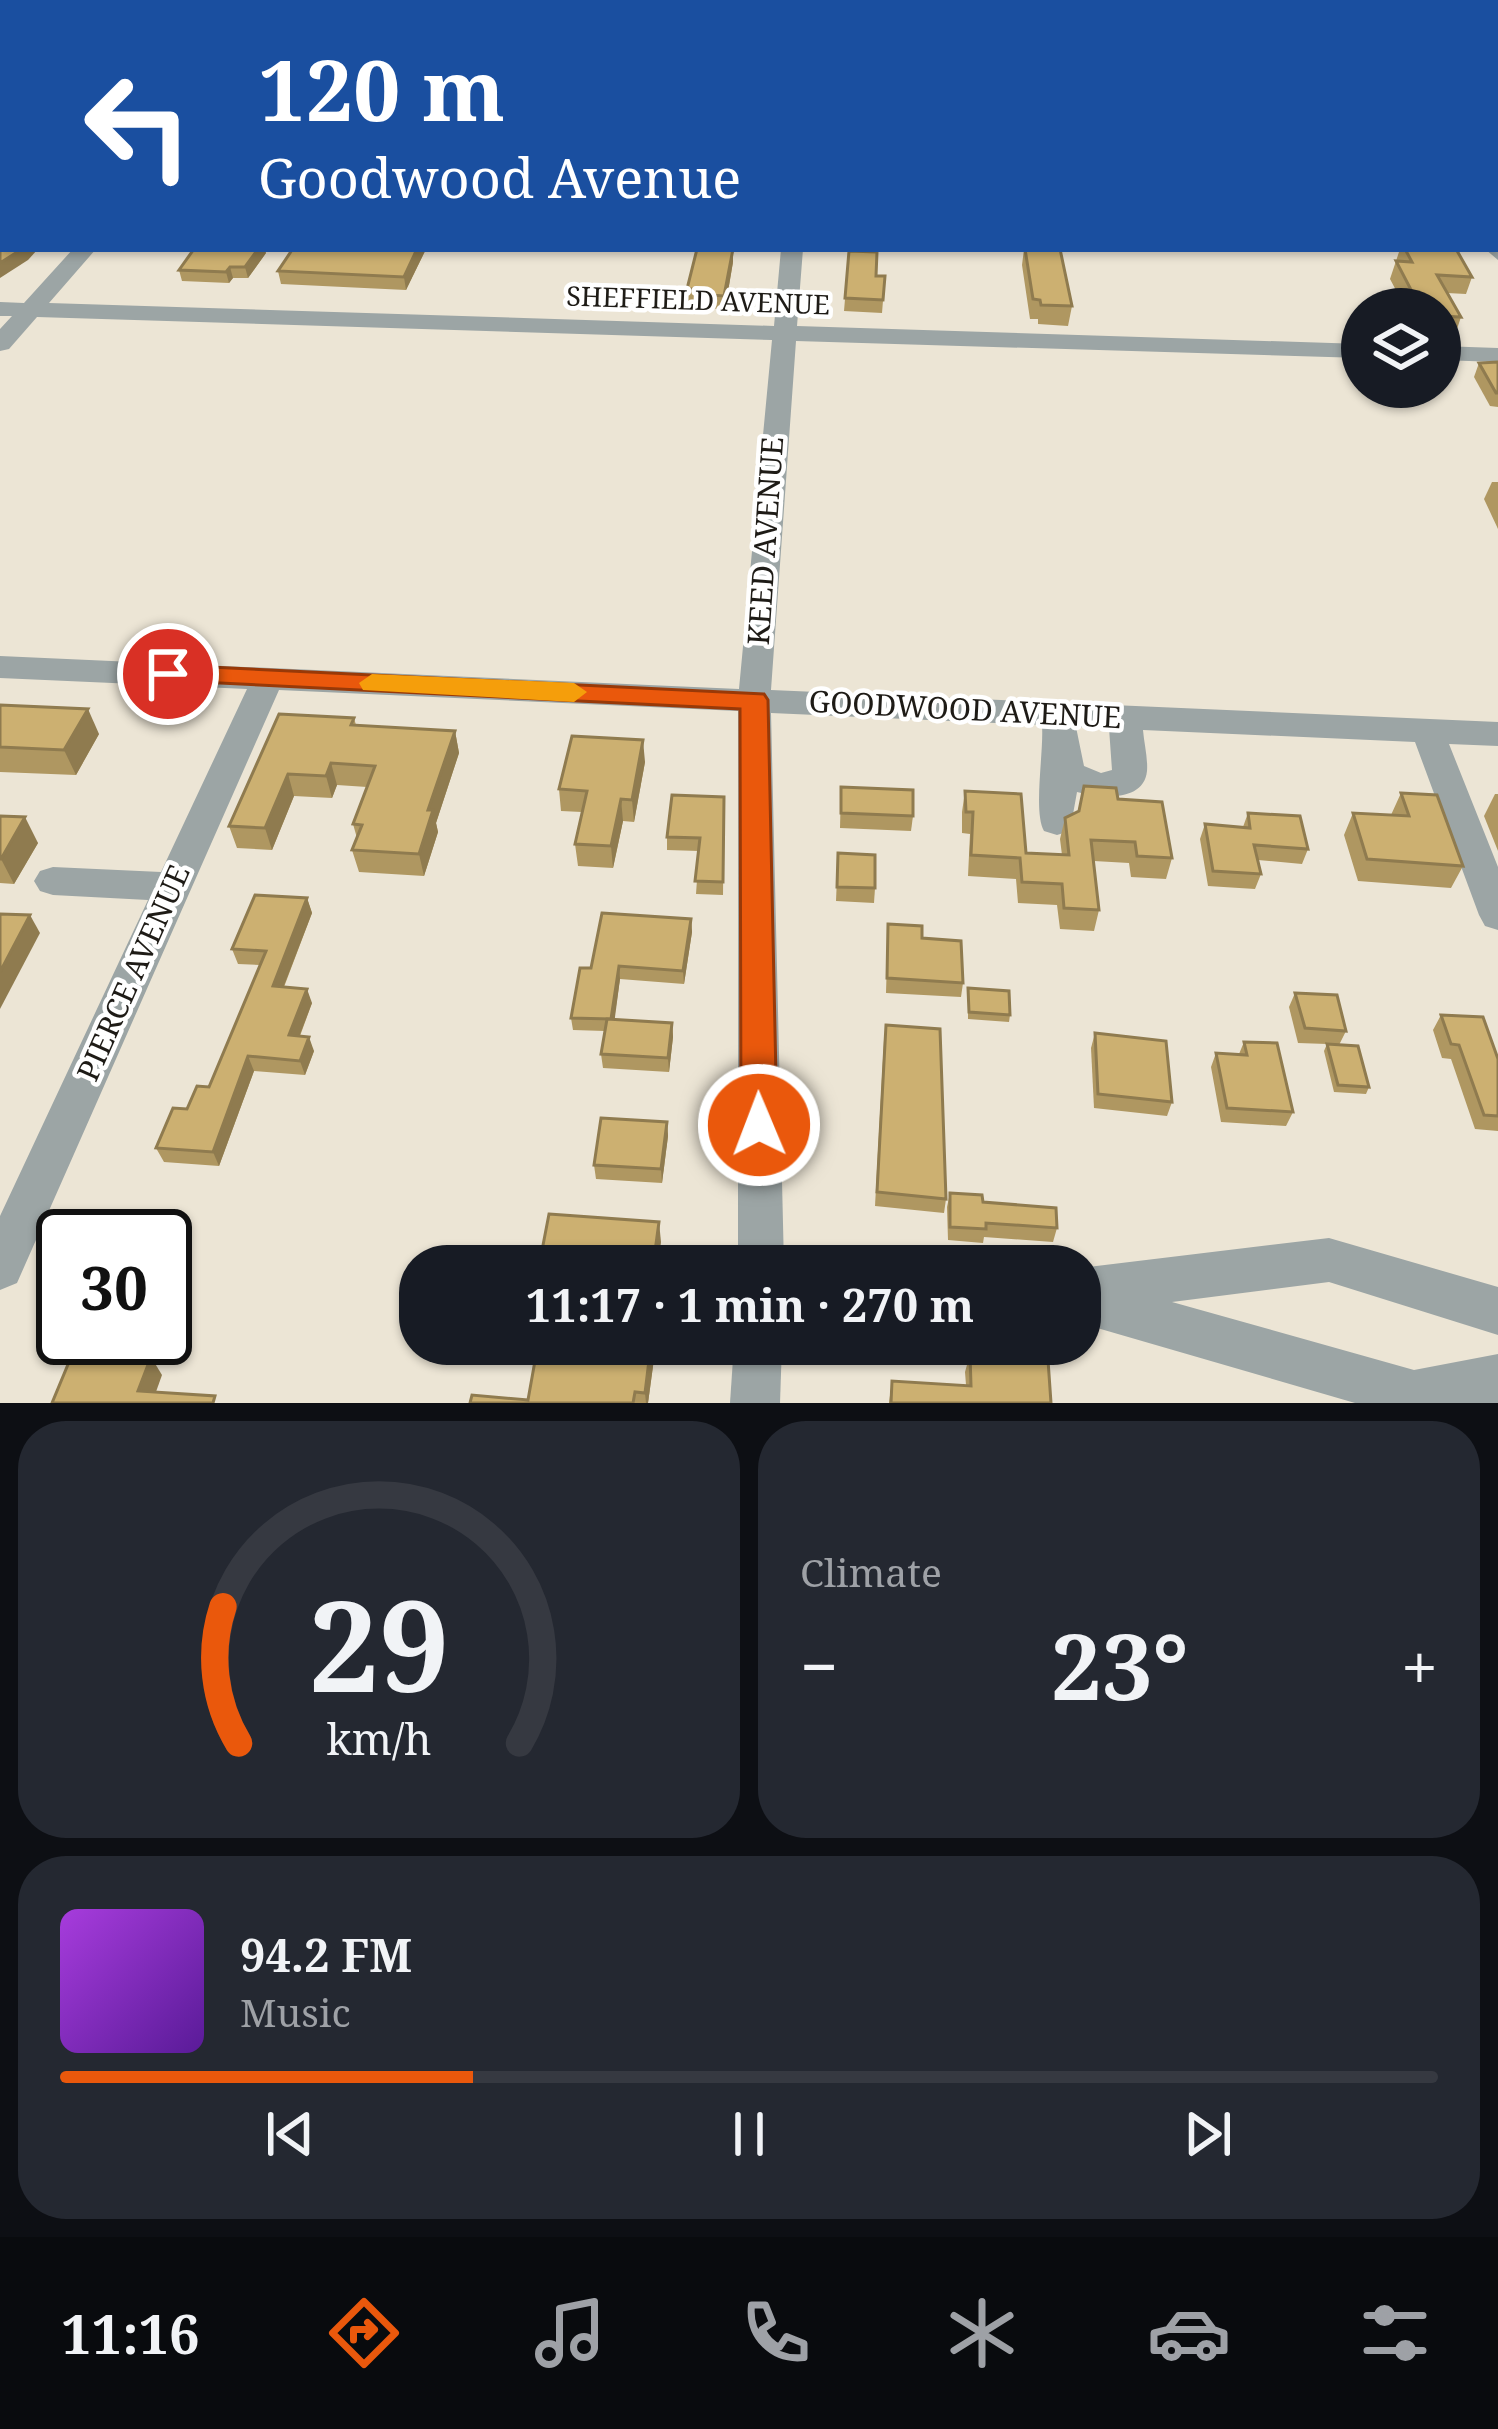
<!DOCTYPE html>
<meta charset="utf-8">
<style>
:root{--surface:#171b24;--page:#242831;--text:#f1f3f6;--muted:#9ea1a6;--line:#363941;--accent:#ea580c}
body{margin:0;font-family:"Noto Serif",serif;background:var(--page);color:var(--text);height:100vh;display:flex;flex-direction:column;font-size:45px;white-space:nowrap}
*{box-sizing:border-box;margin:0}
p{font-size:39px;color:var(--muted)}
.icon{flex:none;width:66px;height:66px;fill:none;stroke:currentColor;stroke-width:2;stroke-linecap:round;stroke-linejoin:round}
.map{position:relative;height:1403px;overflow:hidden}
.sheet{display:flex;flex-direction:column;gap:18px;padding:18px;background:#0d0f14;flex:1}
.sheet>*{flex:none}
.guide{position:absolute;left:0px;top:0px;width:1500px;height:252px;box-shadow:0 3px 9px #0004;background:#1a4fa0;color:#fff;overflow:hidden}
.fabs{position:absolute;left:1341px;top:288px;display:grid;gap:24px}
.fabs a{display:grid;place-items:center;width:120px;height:120px;border-radius:50%;background:var(--surface);box-shadow:0 3px 9px #0004;font-size:60px}
.speed{position:absolute;left:36px;top:1209px;display:flex;gap:24px;font-size:60px;font-weight:700;text-align:center}
.speed>*{display:grid;place-content:center;width:156px;height:156px;border-radius:50%;background:var(--surface);box-shadow:0 3px 9px #0004;line-height:1}
.speed .limit{border:6px solid #111;border-radius:18px;background:#fff;color:#111}
.pin{position:absolute;display:grid;place-items:center;width:102px;height:102px;color:#fff;margin:-51px;border:6px solid #fff;border-radius:50%;box-shadow:0 3px 12px #0007}
.me{position:absolute;width:132px;margin:-66px;rotate:359deg;stroke-linejoin:round;filter:drop-shadow(0 0 9px #0008)}
.turn{display:flex;align-items:center;gap:42px;height:252px;padding:0 60px;font-size:54px}
.turn .icon{width:156px;height:156px;stroke-width:2.5}
.turn b{display:block;font-size:84px;line-height:102px}
.big{font-size:90px;font-weight:700;line-height:1.1}
.sheet .card{flex:1;display:flex;flex-direction:column;justify-content:center;gap:18px;min-width:0;padding:0 42px;border-radius:48px;background:var(--page)}
.sheet .dial{align-items:center;gap:0}
.dial svg{height:312px;overflow:visible;fill:none;stroke:var(--line);stroke-width:7;stroke-linecap:round;text-anchor:middle}
.dial text{fill:var(--text);stroke:none}
.song{display:flex;align-items:center;gap:36px}
.cover{width:144px;height:144px;border-radius:18px;background:linear-gradient(135deg,hsl(280 70% 55%),hsl(270 70% 35%))}
.played{height:12px;border-radius:6px;background:linear-gradient(90deg,var(--accent) 30%,var(--line) 30%)}
.keys{display:flex;justify-content:space-around;direction:ltr}
.heat{display:flex;justify-content:space-between;align-items:center;font-size:66px;direction:ltr}
.sheet .tiles{flex:1;display:grid;gap:18px;grid-template-columns:1fr 1fr}
.card:last-child{grid-column:span 2}
.trip{position:absolute;left:399px;top:1245px;width:702px;height:120px;border-radius:48px;background:var(--surface);box-shadow:0 3px 9px #0004;font-weight:700;line-height:120px;text-align:center}
.tab-bar{display:flex;height:192px;justify-content:space-around;align-items:center;background:#090b0e;color:var(--muted)}
.tab-bar .icon{width:84px;height:84px}
.tab-bar .on{color:var(--accent)}
.tab-bar b{font-size:54px;color:var(--text)}
.map>svg:first-child{display:block}
.lines{fill:none;stroke-linecap:round;stroke-linejoin:round}
.canal{fill:#75cbdf;fill-rule:evenodd}
.minor{fill:#9ca5a5;fill-rule:evenodd}
.wall{fill:#af9761}
.shaded-wall{fill:#8f7b4f}
.building{fill:#ccb071;stroke:#8f7b4f;stroke-width:3}
.route{fill:#ea580c;stroke:#983908;stroke-width:3}
.slow{fill:#f59e0b}
.labels{text-anchor:middle;stroke-width:9;stroke-linejoin:round;paint-order:stroke}
.far-street-label{font-size:27px;fill:#1e1b16;stroke:#fff}
.street-label{font-size:30px;fill:#1e1b16;stroke:#fff}
</style>
<div class="map">
<svg width="1498" height="1403" viewBox="0 0 1498 1403">
<rect width="100%" height="100%" fill="#ece5d5"/>
<g class="lines">
<path class="canal" d="M0,22L3,23V31L0,30Z"/>
<g class="minor">
<path d="M147,0H164L145,3Z"/>
<rect x="811" y="0" width="16" height="3"/>
<path d="M1318,0H1334L1336,3H1320Z"/>
<rect x="1497" y="34" width="1" height="10"/>
<rect x="1497" y="65" width="1" height="10"/>
<path d="M3,129V142L0,143V130Z"/>
<rect x="1497" y="170" width="1" height="12"/>
<path d="M1497,243H1498V260L1485,249H1497Z"/>
<path d="M73,249H96L49,303L774,326L781,249H803L797,326L1362,344V358L796,341L771,690L1498,722V746L1449,744L1498,867V930L1485,926L1479,915L1415,742L1143,730C1144,743 1148,758 1147,771C1144,803 1098,798 1077,792L1070,831L1057,835L1044,831C1033,812 1044,752 1042,725L771,713L784,1266H738V711L279,690L17,1283L0,1290V1216L148,900L53,895L40,891L34,881L40,871L53,867L161,872L247,689L0,678V656L739,689L772,340L37,317L9,349L0,351V329L12,316H0V302L24,303ZM1076,727L1109,728L1112,770L1101,773L1084,766Z"/>
<path d="M1440,346L1498,348V362L1440,360Z"/>
<path d="M1329,1238L1498,1287V1335L1329,1282L1172,1302L1414,1370L1498,1354V1403H1355L1080,1323V1268Z"/>
<path d="M734,1344H782L780,1403H730Z"/>
</g>
</g>
<g class="wall">
<path d="M426,249L406,290L281,284L278,271Z"/>
<path d="M1024,249H1060L1072,306L1068,326L1038,324V319H1030L1022,265Z"/>
<path d="M1400,249H1456L1472,277L1466,294L1447,293L1461,317L1455,335L1440,334V309H1406L1390,279Z"/>
<path d="M849,251L876,276H885L882,313L844,311Z"/>
<path d="M266,253L248,278H233L229,283L182,281L179,270Z"/>
<path d="M733,262L725,309L695,308V302H687V289Z"/>
<path d="M1498,362V407L1490,406L1474,377L1479,363Z"/>
<path d="M1492,482H1498V529L1484,499Z"/>
<path d="M0,705L99,734L76,775L0,772Z"/>
<path d="M354,718L356,725L455,731L459,753L436,823L438,832L424,876L359,872L352,850L357,838L353,824L367,787L337,785L332,798L294,796L272,850L237,848L229,826Z"/>
<path d="M645,762L634,822L623,821L613,868L578,866L575,844L582,812L561,811L559,789Z"/>
<path d="M1084,786L1118,799L1172,858L1166,879L1131,877L1129,863L1094,861L1099,910L1094,931L1060,929L1057,905L1018,903L1016,879L968,876L970,834L962,833V812L965,791L1026,853L1062,855L1060,839L1065,818L1078,811Z"/>
<path d="M841,787L913,816L911,831L840,828Z"/>
<path d="M1401,793L1463,866L1451,888L1358,881L1344,835L1353,813L1391,815Z"/>
<path d="M1495,794H1498V851L1484,816Z"/>
<path d="M724,797L723,895L696,894L699,851L667,850V837Z"/>
<path d="M1248,813L1308,849L1302,864L1258,860L1261,874L1255,889L1208,886L1200,839L1205,824L1243,827Z"/>
<path d="M0,816L38,843L14,884L0,883Z"/>
<path d="M838,853L875,888L874,903L836,901Z"/>
<path d="M307,898L312,913L284,987L312,1003L300,1036L314,1051L305,1075L254,1071L219,1166L164,1162L156,1148L209,1087L260,965L238,964L232,949Z"/>
<path d="M691,919L692,932L684,984L620,979L614,1020L672,1023L673,1037L669,1072L603,1068L601,1054L605,1031L573,1030L571,1018L591,968Z"/>
<path d="M888,924L922,938L963,983L961,997L886,993Z"/>
<path d="M968,988L1010,1015L1009,1022L968,1019Z"/>
<path d="M1295,993L1346,1031L1339,1045L1369,1087L1366,1094L1334,1092L1324,1051L1327,1044L1298,1043L1289,1007Z"/>
<path d="M1441,1015L1498,1059V1131L1475,1129L1451,1059L1442,1058L1433,1030Z"/>
<path d="M1095,1033L1172,1102L1167,1116L1094,1108L1091,1048Z"/>
<path d="M884,1040L946,1199L944,1213L875,1206Z"/>
<path d="M1244,1042L1293,1112L1286,1126L1221,1122L1211,1067L1216,1053L1239,1054Z"/>
<path d="M667,1122L668,1136L662,1183L596,1179L594,1165Z"/>
<path d="M950,1193L983,1202L1057,1228L1053,1242L984,1237L983,1243L948,1240L947,1207Z"/>
<path d="M538,1344H656L648,1403H470L528,1400Z"/>
<path d="M970,1354L1051,1403H889L892,1381L966,1385L965,1372Z"/>
</g>
<g class="shaded-wall">
<path d="M3,75V93L0,95V78Z"/>
<path d="M22,249H38L28,260L0,278V263Z"/>
<path d="M258,249H265L266,253L248,278L245,267Z"/>
<path d="M417,249H426L406,290L404,277Z"/>
<path d="M733,249V262L725,309L724,296Z"/>
<path d="M230,267L233,278L229,283L226,272Z"/>
<path d="M88,709L99,734L76,775L64,750Z"/>
<path d="M455,731L459,753L436,823L438,832L424,876L419,854L428,810Z"/>
<path d="M643,740L645,762L634,822L632,800Z"/>
<path d="M331,763L337,785L332,798L326,776Z"/>
<path d="M288,774L294,796L272,850L265,828Z"/>
<path d="M621,799L623,821L613,868L611,846Z"/>
<path d="M25,817L38,843L14,884L1,859Z"/>
<path d="M307,898L312,913L278,1001L273,986Z"/>
<path d="M30,915L40,933L0,1009V972Z"/>
<path d="M691,919L692,932L684,984L683,971Z"/>
<path d="M619,966L620,979L613,1032L611,1019Z"/>
<path d="M307,989L312,1003L294,1050L289,1035Z"/>
<path d="M672,1023L673,1037L669,1072L668,1058Z"/>
<path d="M309,1037L314,1051L305,1075L300,1061Z"/>
<path d="M248,1056L254,1071L219,1166L213,1152Z"/>
<path d="M667,1122L668,1136L662,1183L661,1169Z"/>
<path d="M659,1222L661,1242L658,1266H653Z"/>
<path d="M137,1338H148L153,1345L142,1373L130,1356Z"/>
<path d="M651,1344H656L648,1403H646L645,1393Z"/>
<path d="M151,1357L162,1375L152,1403L138,1391Z"/>
</g>
<g class="building">
<path d="M502,0H600L599,3H500Z"/>
<path d="M717,0H762V3H716Z"/>
<path d="M0,29H3V75L0,78Z"/>
<path d="M3,215V249H22L0,263V218Z"/>
<path d="M194,249H258L245,267H230L226,272L179,270Z"/>
<path d="M417,249L404,277L278,271L292,250Z"/>
<path d="M697,249H733L724,296L695,294L696,289H687Z"/>
<path d="M1025,249H1060L1072,306L1041,305L1040,300L1033,299Z"/>
<path d="M1405,249H1456L1472,277L1437,275L1461,317L1440,316V309H1421L1396,261L1412,262Z"/>
<path d="M849,251L877,252L876,276H885L883,300L845,298Z"/>
<path d="M1498,362V393H1496L1479,363Z"/>
<path d="M0,705L88,709L64,750L0,747Z"/>
<path d="M279,714L354,718L351,725L455,731L428,810H433L419,854L352,850L362,825L353,824L375,766L331,763L326,776L288,774L265,828L229,826Z"/>
<path d="M572,736L643,740L632,800L621,799L611,846L575,844L587,791L559,789Z"/>
<path d="M1084,786L1116,788L1118,799L1162,802L1172,858L1137,856L1135,842L1091,840L1099,910L1064,908L1062,884L1022,882L1020,858L971,855L973,812H966L965,791L1021,794L1026,853L1069,855L1065,818L1079,811Z"/>
<path d="M841,787L913,790V816L841,813Z"/>
<path d="M1401,793L1437,795L1463,866L1367,859L1353,813L1409,816Z"/>
<path d="M672,795L724,797L723,882L695,881L700,838L667,837Z"/>
<path d="M1248,813L1300,816L1308,849L1254,845L1261,874L1213,871L1205,824L1250,828Z"/>
<path d="M0,816L25,817L1,859H0Z"/>
<path d="M838,853L875,855V888L837,887Z"/>
<path d="M255,895L307,898L273,986L307,989L289,1035L309,1037L300,1061L248,1056L213,1152L156,1148L173,1108L187,1109L197,1086L209,1087L266,951L232,949Z"/>
<path d="M602,913L691,919L683,971L619,966L611,1019L571,1018L580,968H591Z"/>
<path d="M0,914L30,915L0,972Z"/>
<path d="M888,924L922,926V938L961,941L963,983L887,978Z"/>
<path d="M968,988L1009,991L1010,1015L969,1012Z"/>
<path d="M1295,993L1337,995L1346,1031L1305,1028Z"/>
<path d="M1441,1015L1483,1017L1498,1059V1116L1484,1115L1459,1045L1451,1044Z"/>
<path d="M607,1019L672,1023L668,1058L601,1054Z"/>
<path d="M886,1025L940,1029L946,1199L877,1192Z"/>
<path d="M1095,1033L1166,1041L1172,1102L1098,1094Z"/>
<path d="M1244,1042L1277,1043L1293,1112L1227,1108L1216,1053L1247,1055Z"/>
<path d="M1327,1044L1358,1046L1369,1087L1338,1085Z"/>
<path d="M601,1118L667,1122L661,1169L594,1165Z"/>
<path d="M950,1193L982,1195L983,1202L1056,1208L1057,1228L986,1223V1229L950,1227Z"/>
<path d="M549,1214L659,1222L653,1266H539Z"/>
<path d="M440,1254L509,1260L508,1266H437Z"/>
<path d="M79,1338H137L130,1356L151,1357L138,1391L215,1396L213,1403H52Z"/>
<path d="M538,1344H651L645,1393L635,1392L633,1403H470L472,1395L528,1400Z"/>
<path d="M970,1354L1048,1360L1051,1403H891L892,1381L971,1386Z"/>
</g>
<path class="route" d="M168,665L764,694L768,700L777,1125L772,1136L759,1141L747,1136L741,1125L740,709L159,680L155,674L159,668Z"/>
<path class="slow" d="M372,674L574,683L587,692L574,702L363,690L359,683Z"/>
<g class="labels">
<g class="far-street-label">
<text transform="translate(698 301) rotate(2)" y="9">SHEFFIELD AVENUE</text>
</g>
<g class="street-label">
<text transform="translate(766 541) rotate(-86)" y="10">KEED AVENUE</text>
<text transform="translate(965 710) rotate(3)" y="10">GOODWOOD AVENUE</text>
<text transform="translate(134 973) rotate(-66)" y="10">PIERCE AVENUE</text>
</g>
</g>
</svg>
<div class="fabs">
<a><svg class="icon" aria-label="layers" viewBox="0 0 24 24"><path d="M12 4l9 5-9 5-9-5zM3 14l9 5 9-5"/></svg></a>
</div>
<div class="speed"><div class="limit">30</div></div>
<div class="pin" style="left:168px;top:674px;background:#d93025"><svg class="icon" aria-label="arrive" viewBox="0 0 24 24"><path d="M6 21V4h12l-3 4 3 4H6"/></svg></div>
<svg class="me" style="left:759px;top:1125px" viewBox="-20 -20 40 40"><circle r="17" fill="#ea580c" stroke="#fff" stroke-width="3"/><path d="M0-11L8 9 0 5-8 9z" fill="#fff"/></svg>
<div class="trip">11:17 · 1 min · 270 m</div>
<div class="guide">
<div class="turn"><svg class="icon" aria-label="left" viewBox="0 0 24 24"><path d="M17 20v-9H6M10 6l-5 5 5 5"/></svg><div><b>120 m</b>Goodwood Avenue</div></div>
</div>
</div>
<section class="sheet">
<div class="tiles">
<div class="card dial"><svg viewBox="0 0 100 80">
<path d="M14 69A42 42 0 1 1 86 69"/>
<path d="M14 69A42 42 0 0 1 10 34" stroke="#ea580c"/>
<text x="50" y="56" font-size="32" font-weight="700">29</text>
<text x="50" y="72" font-size="11">km/h</text>
</svg></div>
<div class="card"><p>Climate</p>
<div class="heat"><a>−</a><b class="big">23°</b><a>+</a></div>
</div>
<div class="card">
<div class="song"><i class="cover"></i><div><b>94.2 FM</b><p>Music</p></div></div>
<div class="played"></div>
<div class="keys"><svg class="icon" aria-label="previous" viewBox="0 0 24 24"><path d="M18 5L8 12l10 7zM5 5v14"/></svg><svg class="icon" aria-label="pause" viewBox="0 0 24 24"><path d="M8 5v14M16 5v14"/></svg><svg class="icon" aria-label="next" viewBox="0 0 24 24"><path d="M6 5l10 7-10 7zM19 5v14"/></svg></div>
</div>
</div>
</section>
<nav class="tab-bar">
<b>11:16</b>
<svg class="icon on" aria-label="directions" viewBox="0 0 24 24"><path d="M12 3l9 9-9 9-9-9zM9 14v-3h6M13 9l2 2-2 2"/></svg>
<svg class="icon" aria-label="music" viewBox="0 0 24 24"><path d="M9 18V5l10-2v13"/><circle cx="6" cy="18" r="3"/><circle cx="16" cy="16" r="3"/></svg>
<svg class="icon" aria-label="phone" viewBox="0 0 24 24"><path d="M5 4h4l2 5-3 2q2 4 5 5l2-3 5 2v4C11 20 4 13 5 4z"/></svg>
<svg class="icon" aria-label="climate" viewBox="0 0 24 24"><path d="M12 3v18M4 7l16 10M4 17L20 7"/></svg>
<svg class="icon" aria-label="car" viewBox="0 0 24 24"><path d="M5 17H2v-5l4-1 3-4h7l3 4 3 1v5h-3M9 17h6M6 11h13"/><circle cx="7" cy="17" r="2"/><circle cx="17" cy="17" r="2"/></svg>
<svg class="icon" aria-label="filters" viewBox="0 0 24 24"><path d="M4 7h16M4 17h16"/><circle cx="9" cy="7" r="2"/><circle cx="15" cy="17" r="2"/></svg>
</nav>
